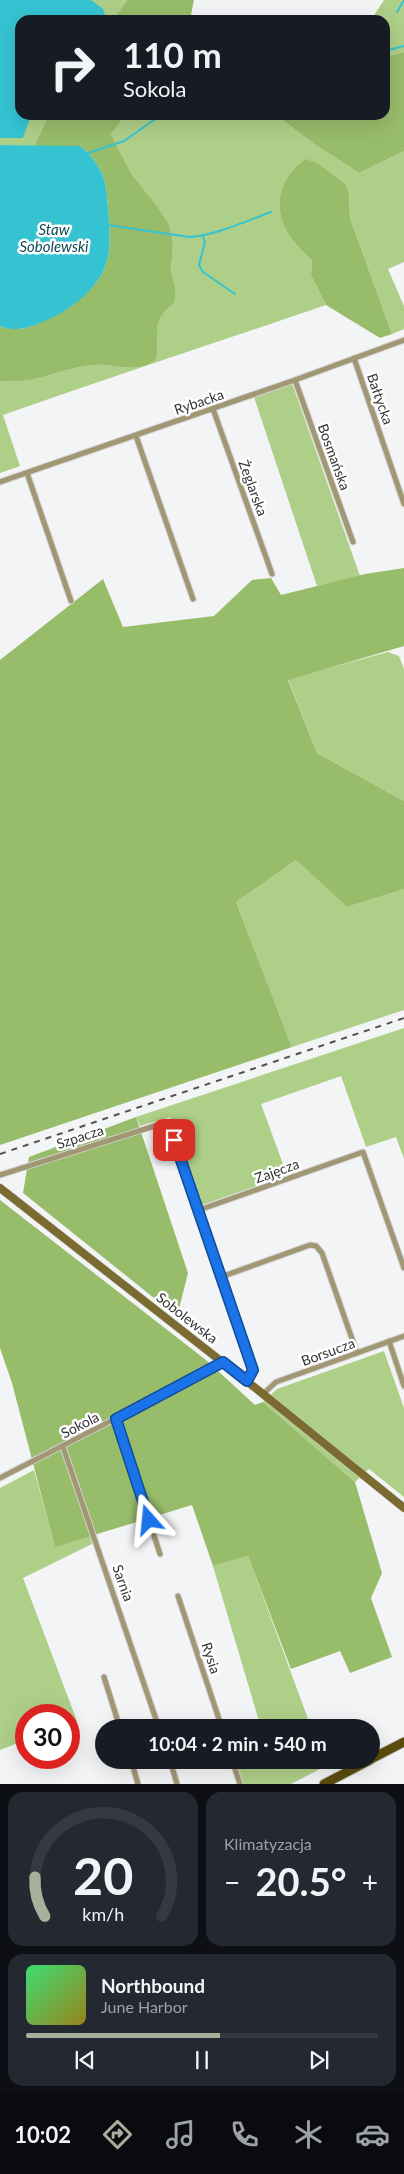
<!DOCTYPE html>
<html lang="pl">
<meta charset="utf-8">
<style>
:root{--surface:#171b24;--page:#242831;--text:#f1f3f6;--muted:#9ea1a6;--line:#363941;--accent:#a9af9b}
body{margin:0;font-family:Lato,sans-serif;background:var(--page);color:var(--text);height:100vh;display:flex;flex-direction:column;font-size:19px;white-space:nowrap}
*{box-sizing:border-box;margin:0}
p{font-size:16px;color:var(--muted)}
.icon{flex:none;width:28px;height:28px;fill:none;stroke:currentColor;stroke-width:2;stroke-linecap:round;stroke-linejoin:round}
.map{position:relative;height:1784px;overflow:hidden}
.drawer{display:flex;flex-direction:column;gap:8px;padding:8px;background:#0d0f14;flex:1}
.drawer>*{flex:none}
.guide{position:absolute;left:15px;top:15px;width:375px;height:105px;border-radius:15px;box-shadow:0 5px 20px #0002;background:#171b24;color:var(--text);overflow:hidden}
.speed{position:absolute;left:15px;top:1704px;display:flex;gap:10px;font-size:25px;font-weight:700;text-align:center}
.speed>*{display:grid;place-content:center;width:65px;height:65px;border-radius:50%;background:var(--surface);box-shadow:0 5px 20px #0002;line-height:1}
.speed .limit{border:8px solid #d22;background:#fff;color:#111}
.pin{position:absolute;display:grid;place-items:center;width:42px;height:42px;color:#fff;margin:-21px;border-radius:10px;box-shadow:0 2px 8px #0006}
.me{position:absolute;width:55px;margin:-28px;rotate:342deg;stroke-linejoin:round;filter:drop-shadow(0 0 4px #0008)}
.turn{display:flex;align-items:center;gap:18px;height:105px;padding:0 25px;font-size:22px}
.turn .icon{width:65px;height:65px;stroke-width:2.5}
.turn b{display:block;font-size:35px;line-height:42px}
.big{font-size:38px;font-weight:700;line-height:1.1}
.drawer .card{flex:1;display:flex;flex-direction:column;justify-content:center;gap:8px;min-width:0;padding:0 18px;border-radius:15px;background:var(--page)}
.drawer .dial{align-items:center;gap:0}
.dial svg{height:130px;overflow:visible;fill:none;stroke:var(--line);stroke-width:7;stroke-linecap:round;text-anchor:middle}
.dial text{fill:var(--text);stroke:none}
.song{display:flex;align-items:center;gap:15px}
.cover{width:60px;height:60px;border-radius:8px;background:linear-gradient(135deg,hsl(140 70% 55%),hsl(50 70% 35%))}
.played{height:5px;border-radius:2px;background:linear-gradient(90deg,var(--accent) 55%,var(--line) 55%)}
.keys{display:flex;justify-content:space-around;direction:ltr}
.heat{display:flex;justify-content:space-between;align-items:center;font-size:28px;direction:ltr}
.drawer .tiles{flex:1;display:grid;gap:8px;grid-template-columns:1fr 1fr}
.card:last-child{grid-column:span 2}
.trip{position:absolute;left:95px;top:1719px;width:285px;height:50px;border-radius:25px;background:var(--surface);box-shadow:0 5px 20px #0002;font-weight:700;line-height:50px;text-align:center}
.menu{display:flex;height:80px;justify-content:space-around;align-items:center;background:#090b0e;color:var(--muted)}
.menu .icon{width:35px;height:35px}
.menu .current{color:var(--accent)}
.menu b{font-size:22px;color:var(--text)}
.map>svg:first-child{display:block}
.green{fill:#aecf88}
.forest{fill:#97bc6a}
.water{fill:#35c3d2}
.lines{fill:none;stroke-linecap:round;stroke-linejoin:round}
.stream{stroke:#35c3d2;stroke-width:2}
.street-casing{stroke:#d0d1d2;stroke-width:7}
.secondary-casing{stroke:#d0d1d2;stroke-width:9}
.primary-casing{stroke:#d0d1d2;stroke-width:11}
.street{stroke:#a29773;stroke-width:5}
.secondary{stroke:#7b6b31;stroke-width:8}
.primary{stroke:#5b4c0d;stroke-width:9}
.rail{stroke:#515152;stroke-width:2;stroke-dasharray:6 6;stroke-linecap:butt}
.route-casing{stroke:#114b97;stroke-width:12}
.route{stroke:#1a73e8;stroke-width:9}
.labels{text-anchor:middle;stroke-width:5;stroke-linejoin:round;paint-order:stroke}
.street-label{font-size:14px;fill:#333334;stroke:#fff}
.water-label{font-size:15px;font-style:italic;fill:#0c4950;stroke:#fff}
</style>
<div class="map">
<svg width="404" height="1784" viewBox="0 0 404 1784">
<rect width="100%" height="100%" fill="#f3f4f5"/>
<g class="green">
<path d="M0,0H127L113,20H20V115H49L34,146L0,145Z"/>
<path d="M384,0H404V52L385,57V20H371Z"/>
<path d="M126,115H276L314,144L359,173L404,151V262L388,269L404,306V329L392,334L350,218L349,196L304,252L312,261L311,275L326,305C218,342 110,377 3,415L20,466L0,473V381C8,381 16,382 23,381C50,378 76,363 104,365C124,367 138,372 156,360C162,337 147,322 173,303L176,293L171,271L173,243L169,224L157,206L131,173L111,134Z"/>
<path d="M292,383L360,576L317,586L254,397Z"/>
<path d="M388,652L399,656L404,669V801L317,753L288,679Z"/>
<path d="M296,860L347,907L404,889V1010L292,1047L236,902Z"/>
<path d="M404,1028V1159L396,1137L366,1147L341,1076L261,1104L287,1175L202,1205L170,1117L140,1126L136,1117Z"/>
<path d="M384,1351L404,1408V1497L369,1469L355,1482L263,1402L277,1389Z"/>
<path d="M34,1470L55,1546L91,1535L92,1544L23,1578L77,1721L69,1724V1715H26V1740L0,1750V1488Z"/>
<path d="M248,1556L311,1727H246L259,1721L213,1566Z"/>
<path d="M236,1760H322L324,1767L291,1784H243Z"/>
</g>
<g class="forest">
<path d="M127,0H194L190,20H113Z"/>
<path d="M404,52V151L359,173L314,144L276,115H385V57Z"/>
<path d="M49,115H126L111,134L131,173L157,206L169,224L173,243L171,271L176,292L174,303C147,322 162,337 156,360C139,372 123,367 104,365C76,363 50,378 23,381C16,382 8,381 0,381V326C19,334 37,325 53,315C71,304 89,295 100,277C104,271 108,259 109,252C111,240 108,187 103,176C98,164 90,154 80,146H34Z"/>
<path d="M306,159L320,165L346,185L349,196L350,218L392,334L380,338L326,305L311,275L312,261C304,252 293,242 287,231C272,204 282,175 306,159Z"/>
<path d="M404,568V646L288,680L317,753L404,801V889L347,907L296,860L236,902L292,1047L0,1145V660L103,579L123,627L214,616L252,580L271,578L281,595L365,574Z"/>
<path d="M136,1117L188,1273L179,1309L159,1302L23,1193L29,1157Z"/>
<path d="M0,1200L206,1360L255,1405L263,1402L355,1482L382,1573L371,1598L392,1657L350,1673L340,1651L291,1669L248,1556L213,1566L192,1505L55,1547L12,1383L0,1348Z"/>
</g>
<g class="water">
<path d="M0,0H91L103,9L105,15L101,20H20V115H31L23,138H0Z"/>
<path d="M0,145L80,146C90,154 98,164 103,176C108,187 111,240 109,252C108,260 104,271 100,277C87,297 69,310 47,320C32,327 16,333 0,326Z"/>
</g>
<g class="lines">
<g class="stream">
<path d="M397,12L404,0"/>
<path d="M385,51L404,46"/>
<path d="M88,153L124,141L161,115"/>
<path d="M108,225L189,237C211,237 249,220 271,212"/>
<path d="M203,237L205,242L199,265L203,272L235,294"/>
</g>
<g class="street-casing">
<g id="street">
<path d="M354,358L404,504"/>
<path d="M295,380L353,542"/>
<path d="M213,409L272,574"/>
<path d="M136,436L193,599"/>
<path d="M27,473L71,601"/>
<path d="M0,482L295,380L404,340"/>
<path d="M0,1175L167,1122L252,1366V1374L247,1381"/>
<path d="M199,1210L363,1152L404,1268"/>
<path d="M221,1277L310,1245L316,1246L322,1253L357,1353"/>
<path d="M389,1341L404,1386"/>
<path d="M263,1394L276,1382L404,1336"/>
<path d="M116,1419L160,1554"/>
<path d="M63,1447L159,1728"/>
<path d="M0,1478L223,1363"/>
<path d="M178,1596L222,1728"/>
<path d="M104,1677L120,1728"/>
<path d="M131,1760L138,1784"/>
<path d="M170,1760L177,1784"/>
<path d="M232,1760L240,1784"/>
</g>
</g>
<g class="secondary-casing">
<path id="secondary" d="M0,1188L263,1394L404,1508"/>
</g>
<g class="primary-casing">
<g id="primary">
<path d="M371,1759L404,1742"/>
<path d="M324,1784L370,1760"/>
</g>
</g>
<use href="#street" class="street"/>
<use href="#secondary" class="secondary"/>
<use href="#primary" class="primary"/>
<path class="rail" d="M0,1154L404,1018"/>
</g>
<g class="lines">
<g class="route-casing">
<path id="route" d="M149,1520L116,1419L223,1362L247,1381L253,1370L174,1140"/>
</g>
<use href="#route" class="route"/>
</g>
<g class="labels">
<g class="street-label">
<text transform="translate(380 399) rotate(71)" y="5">Bałtycka</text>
<text transform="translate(199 402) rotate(-19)" y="5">Rybacka</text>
<text transform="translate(334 457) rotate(70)" y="5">Bosmańska</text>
<text transform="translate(253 488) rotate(70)" y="5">Żeglarska</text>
<text transform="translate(80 1137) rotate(-18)" y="5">Szpacza</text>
<text transform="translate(277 1171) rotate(-20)" y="5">Zajęcza</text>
<text transform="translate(187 1318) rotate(38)" y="5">Sobolewska</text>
<text transform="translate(328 1352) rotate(-20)" y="5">Borsucza</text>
<text transform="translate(80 1425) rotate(-27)" y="5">Sokola</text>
<text transform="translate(123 1583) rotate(71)" y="5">Sarnia</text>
<text transform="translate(211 1658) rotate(72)" y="5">Rysia</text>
</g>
<g class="water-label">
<text x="54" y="235">Staw<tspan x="54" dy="17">Sobolewski</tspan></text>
</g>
</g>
</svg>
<div class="speed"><div class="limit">30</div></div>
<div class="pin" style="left:174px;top:1140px;background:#d93025"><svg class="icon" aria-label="arrive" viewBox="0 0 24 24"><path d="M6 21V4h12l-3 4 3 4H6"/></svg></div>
<svg class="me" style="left:149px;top:1520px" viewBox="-20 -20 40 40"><path d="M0-17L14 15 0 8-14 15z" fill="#1a73e8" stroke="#fff" stroke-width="4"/></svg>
<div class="trip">10:04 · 2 min · 540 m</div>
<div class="guide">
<div class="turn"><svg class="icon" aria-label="right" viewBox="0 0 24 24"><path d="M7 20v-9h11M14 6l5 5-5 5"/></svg><div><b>110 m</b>Sokola</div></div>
</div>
</div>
<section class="drawer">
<div class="tiles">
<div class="card dial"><svg viewBox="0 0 100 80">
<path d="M14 69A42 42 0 1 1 86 69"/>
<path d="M14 69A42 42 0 0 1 8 45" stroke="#a9af9b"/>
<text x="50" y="56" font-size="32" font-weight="700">20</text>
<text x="50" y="72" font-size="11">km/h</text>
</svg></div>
<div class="card"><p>Klimatyzacja</p>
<div class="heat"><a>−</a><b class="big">20.5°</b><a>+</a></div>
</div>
<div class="card">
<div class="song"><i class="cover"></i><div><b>Northbound</b><p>June Harbor</p></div></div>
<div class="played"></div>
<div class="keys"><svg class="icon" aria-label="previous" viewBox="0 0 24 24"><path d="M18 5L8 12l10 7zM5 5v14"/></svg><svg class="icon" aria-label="pause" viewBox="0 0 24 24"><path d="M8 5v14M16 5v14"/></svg><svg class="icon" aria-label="next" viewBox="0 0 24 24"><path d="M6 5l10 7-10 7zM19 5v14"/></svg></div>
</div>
</div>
</section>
<nav class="menu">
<b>10:02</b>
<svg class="icon current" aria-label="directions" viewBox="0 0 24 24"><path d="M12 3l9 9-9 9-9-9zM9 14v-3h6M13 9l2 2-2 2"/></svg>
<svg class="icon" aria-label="music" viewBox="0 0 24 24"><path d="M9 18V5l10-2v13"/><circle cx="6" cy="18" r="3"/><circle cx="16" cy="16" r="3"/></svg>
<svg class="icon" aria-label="phone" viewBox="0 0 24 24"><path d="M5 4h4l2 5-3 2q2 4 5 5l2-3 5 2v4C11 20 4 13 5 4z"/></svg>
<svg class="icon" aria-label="climate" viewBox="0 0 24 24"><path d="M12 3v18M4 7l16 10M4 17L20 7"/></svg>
<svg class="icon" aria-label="car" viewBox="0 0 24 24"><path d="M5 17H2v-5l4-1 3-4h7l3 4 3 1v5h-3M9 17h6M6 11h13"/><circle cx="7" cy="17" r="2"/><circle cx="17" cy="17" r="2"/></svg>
</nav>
